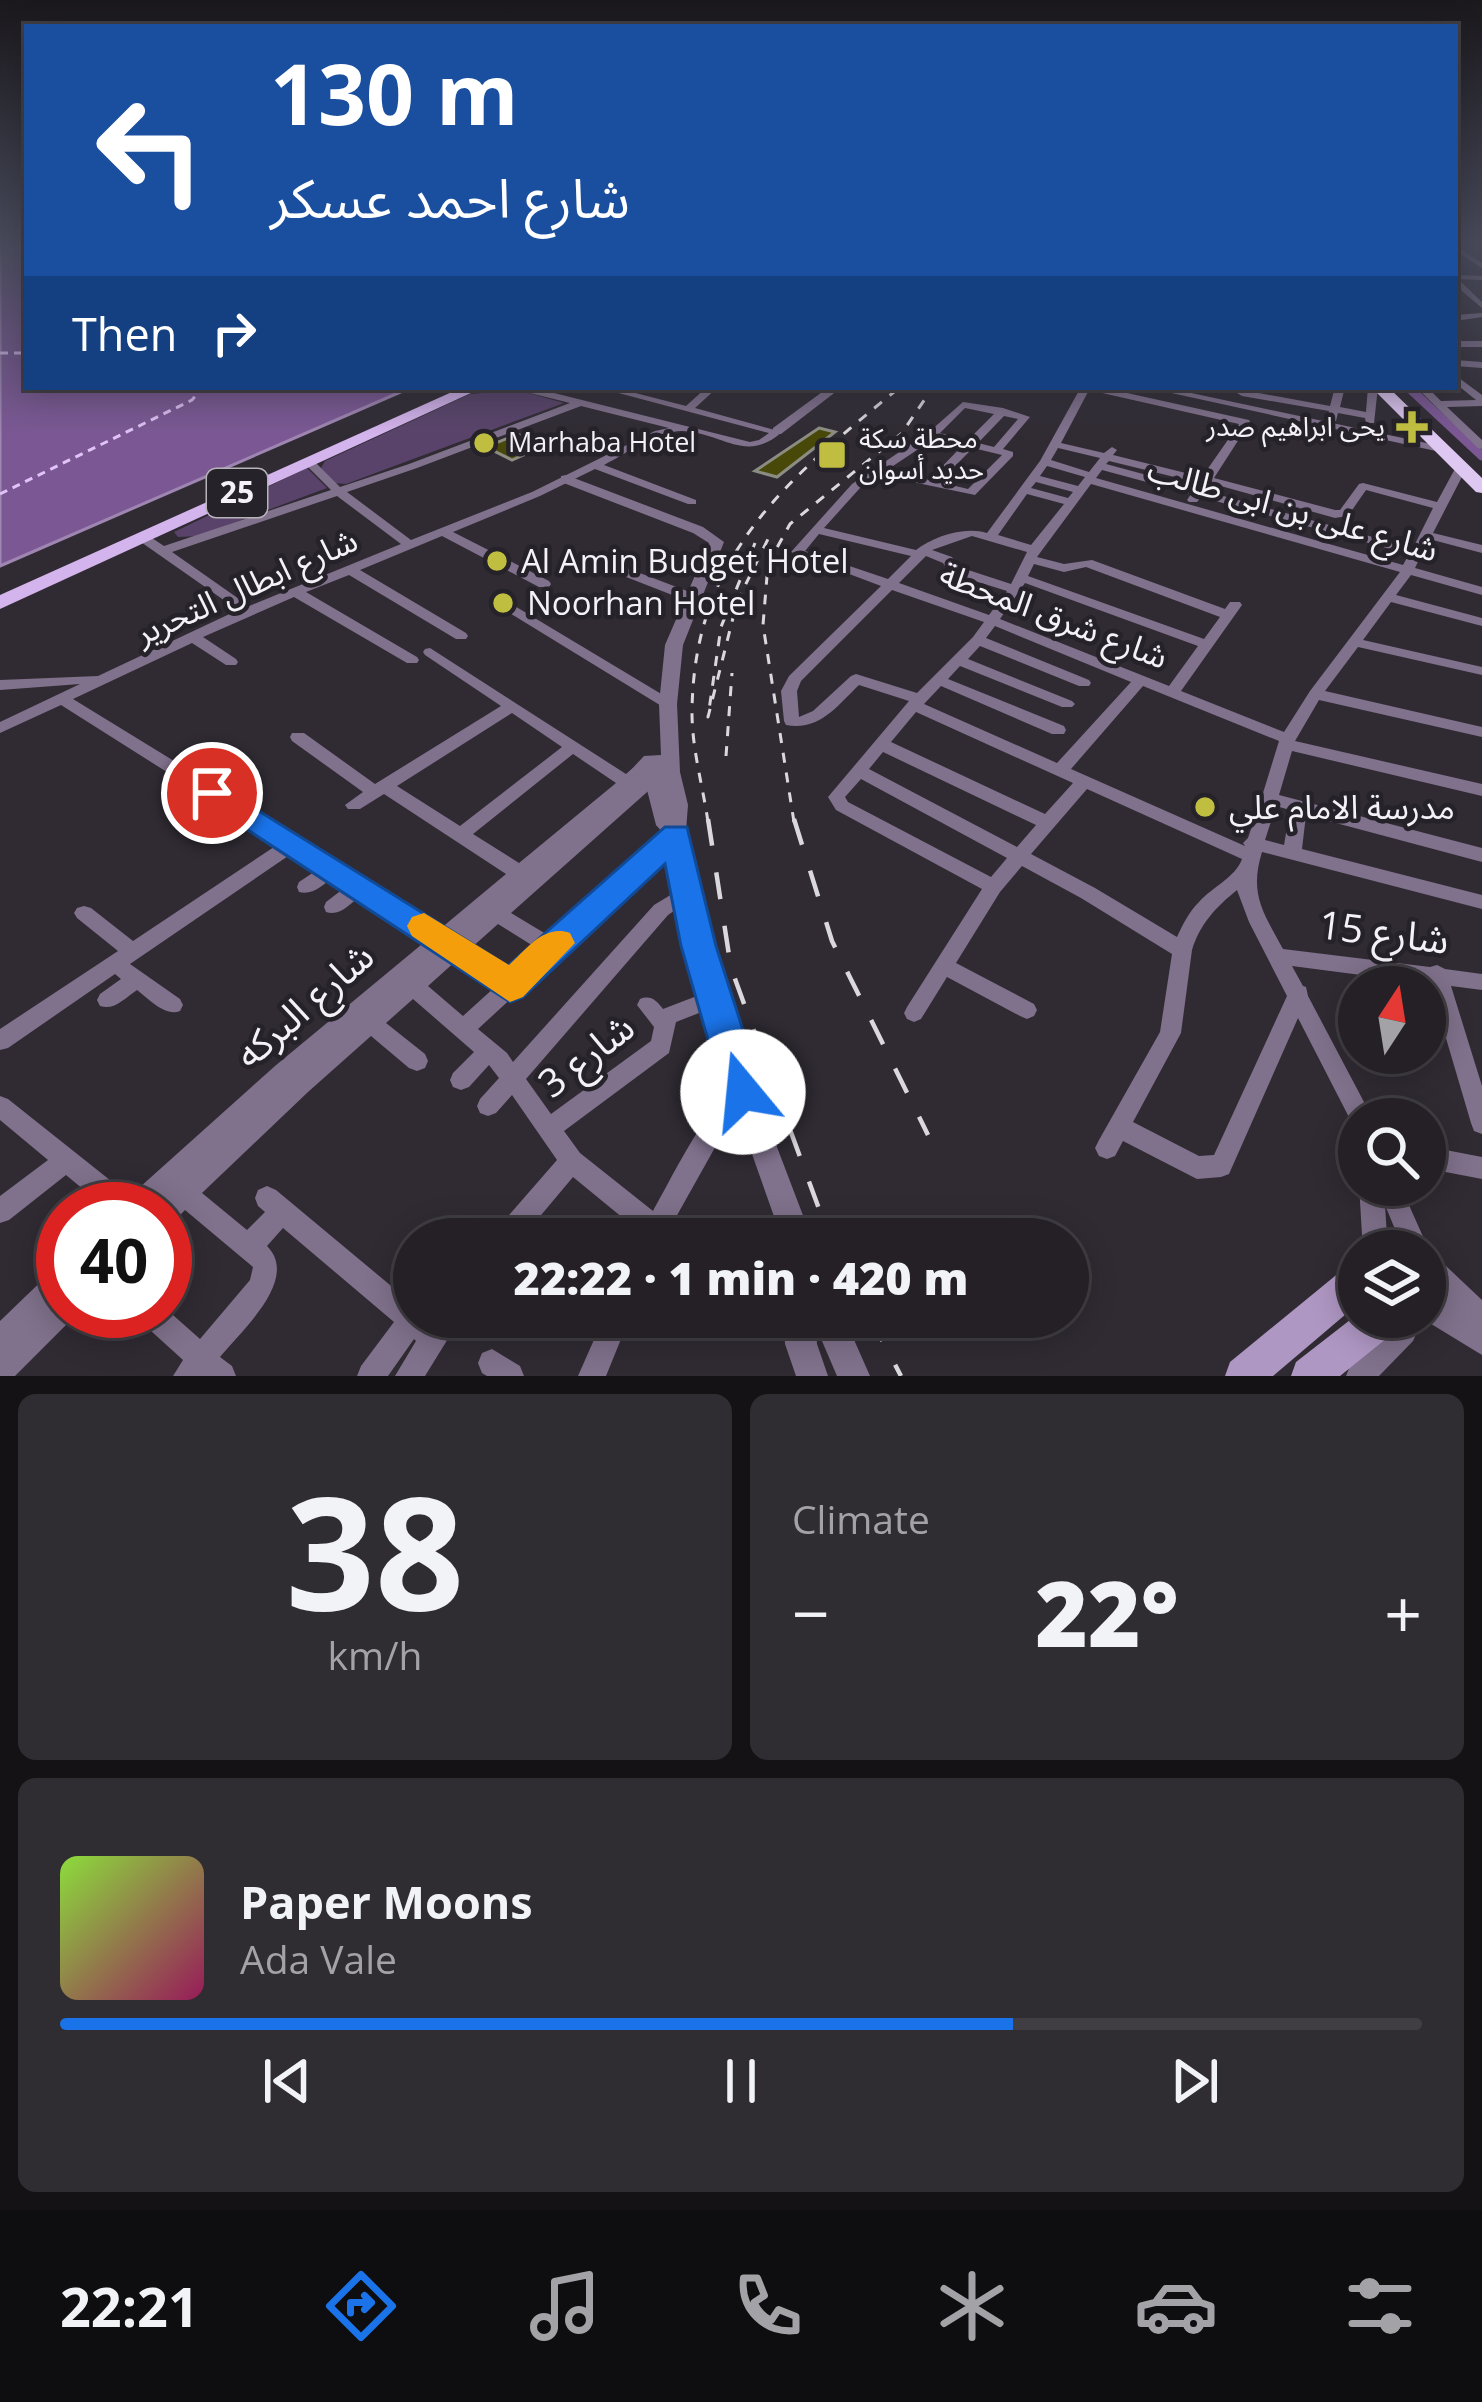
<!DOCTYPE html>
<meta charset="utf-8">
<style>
:root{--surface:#242026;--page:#302d32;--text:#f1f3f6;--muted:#a3a3a7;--line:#413e43;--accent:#1a73e8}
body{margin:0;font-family:"Open Sans","Noto Sans Arabic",sans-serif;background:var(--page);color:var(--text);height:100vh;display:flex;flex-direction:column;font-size:45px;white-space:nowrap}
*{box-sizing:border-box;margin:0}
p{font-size:39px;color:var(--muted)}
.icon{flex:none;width:66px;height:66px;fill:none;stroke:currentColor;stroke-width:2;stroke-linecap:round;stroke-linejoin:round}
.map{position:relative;height:1376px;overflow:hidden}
.details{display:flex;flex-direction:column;gap:18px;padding:18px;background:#141215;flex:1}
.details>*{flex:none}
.banner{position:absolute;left:24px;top:24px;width:1434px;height:366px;border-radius:0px;box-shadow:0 6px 30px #0003,0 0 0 3px var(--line);background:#1a4fa0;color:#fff;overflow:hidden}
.needle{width:78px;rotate:12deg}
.buttons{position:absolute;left:1338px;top:966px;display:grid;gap:24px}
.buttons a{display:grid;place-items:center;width:108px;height:108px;border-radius:50%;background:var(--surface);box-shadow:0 6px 30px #0003,0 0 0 3px var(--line);font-size:60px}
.speed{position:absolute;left:36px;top:1182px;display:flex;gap:24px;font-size:60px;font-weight:700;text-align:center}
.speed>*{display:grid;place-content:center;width:156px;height:156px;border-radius:50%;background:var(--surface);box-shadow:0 6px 30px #0003,0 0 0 3px var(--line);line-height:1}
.speed .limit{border:18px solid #d22;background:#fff;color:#111}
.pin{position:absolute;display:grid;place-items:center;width:102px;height:102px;color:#fff;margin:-51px;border:6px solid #fff;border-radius:50%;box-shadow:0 3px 12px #0007}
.me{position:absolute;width:132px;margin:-66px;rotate:343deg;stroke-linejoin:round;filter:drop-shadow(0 0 9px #0008)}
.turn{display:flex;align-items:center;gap:42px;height:252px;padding:0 48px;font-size:54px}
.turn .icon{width:156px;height:156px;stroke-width:2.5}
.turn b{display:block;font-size:84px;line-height:102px}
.then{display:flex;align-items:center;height:114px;padding:0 48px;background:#0003;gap:24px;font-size:45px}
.big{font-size:90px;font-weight:800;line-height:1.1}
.details .widget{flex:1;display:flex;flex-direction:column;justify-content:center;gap:18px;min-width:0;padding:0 42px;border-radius:18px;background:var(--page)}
.details .dial{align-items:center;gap:0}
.dial b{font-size:156px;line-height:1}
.song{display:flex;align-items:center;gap:36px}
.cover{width:144px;height:144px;border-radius:18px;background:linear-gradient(135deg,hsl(90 70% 55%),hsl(330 70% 35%))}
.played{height:12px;border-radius:6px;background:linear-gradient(90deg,var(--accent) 70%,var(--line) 70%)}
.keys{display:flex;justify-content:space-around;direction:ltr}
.heat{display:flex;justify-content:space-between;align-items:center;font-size:66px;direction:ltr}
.details .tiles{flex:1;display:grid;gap:18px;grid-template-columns:1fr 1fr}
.widget:last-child{grid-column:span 2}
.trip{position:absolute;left:393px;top:1218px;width:696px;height:120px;border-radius:60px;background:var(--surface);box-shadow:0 6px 30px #0003,0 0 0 3px var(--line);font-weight:800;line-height:120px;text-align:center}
.tab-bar{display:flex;height:192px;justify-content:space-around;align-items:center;background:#0e0d0f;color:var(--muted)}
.tab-bar .icon{width:84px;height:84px}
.tab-bar .active{color:var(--accent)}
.tab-bar b{font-size:54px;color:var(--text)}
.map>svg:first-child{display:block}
.green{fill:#59436a}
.water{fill:#7b5894;stroke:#9f86b2;stroke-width:3}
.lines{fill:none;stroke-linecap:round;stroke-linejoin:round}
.canal{stroke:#7b5894;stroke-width:9}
.ferry{stroke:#e0c3f7;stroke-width:3;stroke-dasharray:8 6;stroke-linecap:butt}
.building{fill:#484809;stroke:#8c8d82;stroke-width:3}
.minor{fill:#80718c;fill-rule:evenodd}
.tertiary{fill:#80718c;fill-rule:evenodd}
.secondary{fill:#af97c3;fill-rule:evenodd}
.primary{fill:#d4b4ed;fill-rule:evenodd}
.trunk{fill:#dec7f1;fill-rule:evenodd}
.rail-far1{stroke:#dad7dd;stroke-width:3;stroke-dasharray:10 10;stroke-linecap:butt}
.rail{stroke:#dad7dd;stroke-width:4.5;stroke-dasharray:27 27;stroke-linecap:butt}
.route{fill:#1a73e8;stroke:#114b97;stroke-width:3}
.slow{fill:#f59e0b}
.poi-dot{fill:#bfbe41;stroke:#262229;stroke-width:4.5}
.labels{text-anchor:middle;stroke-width:9;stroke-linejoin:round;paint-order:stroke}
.far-poi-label{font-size:27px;fill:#f4f1f7;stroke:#262229;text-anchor:start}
.shield{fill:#262229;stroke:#b6b3b9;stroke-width:3}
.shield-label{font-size:30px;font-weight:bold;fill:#f4f1f7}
.street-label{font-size:33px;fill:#f4f1f7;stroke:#262229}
.poi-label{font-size:33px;fill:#f4f1f7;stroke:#262229;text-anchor:start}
.near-street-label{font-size:39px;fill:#f4f1f7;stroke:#262229}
</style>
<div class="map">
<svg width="1482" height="1376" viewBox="0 0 1482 1376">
<rect width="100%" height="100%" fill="#302b33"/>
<g class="green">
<path d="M518,390L564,403L346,484L333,483L321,468L325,461L470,394Z"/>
<path d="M307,468L327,488L198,536L178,537L174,532Z"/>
</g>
<path class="water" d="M0,244H27V387H412L0,566Z"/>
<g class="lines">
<path class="canal" d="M1408,387L1482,456"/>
<g class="ferry">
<path d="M0,353H27"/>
<path d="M0,494L192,400L203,387"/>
</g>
</g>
<g class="building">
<path d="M819,428L835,432L777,477L755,471Z"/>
<path d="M518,434L539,448L512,460L486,447Z"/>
</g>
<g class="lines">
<g class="minor">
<path d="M1460,248L1482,263V268L1457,252Z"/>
<path d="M1455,275L1482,276V280L1458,279L1482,302V308L1455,285Z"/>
<path d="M1482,313V317L1455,321V315Z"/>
<rect x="1455" y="341" width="27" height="6"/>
<path d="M1455,360L1482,362V368L1455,366Z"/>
<path d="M1455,375L1482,395V406L1447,407L1482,440V449L1478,448L1416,387H1427L1441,401L1476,400L1455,383Z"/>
<path d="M468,387H530L750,442L759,440L769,433L596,387H612L686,406L707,387H718L695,408L782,432C746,464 723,433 683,431C660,430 625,454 604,465L696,500V504H688L595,469L540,496L453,532L549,581L551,584L549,587H539L442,536L360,570L466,633L468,636L466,639H456L349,575L306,592L417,657L419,660L417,663H407L294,597L203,637L236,659L238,662L236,665H226L192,643L73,699L368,880L440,929L506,874L384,794L360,809H348L345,805L363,792L292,741L290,737L292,733H304L375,784L501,706L425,655L423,652L425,649L430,648L626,774L633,768H645L647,772L644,777H655L657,781L655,785L511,913L551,937L670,831H682L685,836L682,841L478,1029L507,1053L513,1062L654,905L687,885L694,887L696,892L694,897L668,915L526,1079L551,1114L651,1041L654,1027L637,1005L640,999C651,995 656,1000 663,1009L715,989L722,992L725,998L722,1004L676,1022L669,1053L564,1131L580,1153L653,1211C672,1178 710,1097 743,1082L751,1085L754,1092L722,1135L671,1226L677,1230L680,1239H638L640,1232L573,1177L521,1239H493L496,1230L557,1160L512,1095L496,1113L488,1116L480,1113L477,1106L480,1099L499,1078L489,1065L469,1087L461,1090L453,1087L450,1080L453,1073L474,1052L413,999L386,1023L425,1054L428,1061L425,1068L417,1071L409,1068L371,1036L308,1092L202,1193L247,1230L265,1212L258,1206L255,1198L258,1190L267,1186L276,1190L414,1305V1317H429L431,1319L433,1317H458L459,1321L425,1376H395L416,1341L414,1339L388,1376H357L361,1366L394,1322L283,1228L267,1246C300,1279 242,1330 220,1357L232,1366L236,1376H173L183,1360L139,1320L135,1311H165V1308L200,1339L250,1280L253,1267L185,1210L174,1221L165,1224V1209H154L155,1206L152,1209H107L66,1175L9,1220L0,1223V1196L48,1160L0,1120V1096L8,1099L130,1196L275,1066L427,940L361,895C351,903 340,917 326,912L324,907L326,902L347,886L334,877C323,884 313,896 299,892L297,887L299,882L320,868L294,852L130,964L180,999L183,1005L180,1011C165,1017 149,999 137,990C125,998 114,1011 100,1006L97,1000L100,994L121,979L115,974L8,1048L0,1050V1029L118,951L77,918L74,913L77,908L84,906L91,908L133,941L280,843L253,826L231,841H219L216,836L219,831L240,818L233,814L208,828H196L193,824L196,820L220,806L213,801L191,814H179L176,810L179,806L200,793L61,705L0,733V722L80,684L0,690V680L98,676L238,610L138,540V534H146L164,546L331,490L305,464V460H313L340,487L409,464L570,403L530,393L471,392L468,391ZM581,406L669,428L655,431L532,492L411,540L347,492L417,468ZM337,496L401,544L249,606L172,552ZM512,713L562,747L460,826L397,786ZM573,754L616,783L519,863L473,834ZM498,924L538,949L509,975L470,949ZM457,960L495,987L463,1016L428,986Z"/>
<path d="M1081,387H1100L1249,420L1250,422L1214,478L1335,510H1340L1359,484L1363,483L1437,502L1457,465H1465L1467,467L1433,533L1482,545V553L1429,539L1415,568L1482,587V595L1411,575L1396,595L1482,618V626L1391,602L1363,640L1482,667V675L1358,647L1325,691L1482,727V737L1319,700L1295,741L1482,784V796L1292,751L1279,795L1482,848V862L1306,815L1302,849L1482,895V909L1262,852C1249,894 1263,912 1283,949L1430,967L1437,965L1445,969L1482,974V990L1451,986L1482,1086V1134L1474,1131L1471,1123L1430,984L1292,966L1303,986L1306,987L1308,996L1373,1119H1359V1128L1354,1127L1298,1018L1229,1174L1221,1177L1197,1179L1123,1141L1115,1156L1107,1159L1099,1156L1095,1148L1099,1140L1160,1032L1172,954L1081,898L1022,866L1000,892L956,963L1034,1004L1037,1010L1034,1016L1027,1019L1020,1016L947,977L921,1019L914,1022L907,1019L904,1013L907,1007L982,889L836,810L828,797L909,701L859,685C837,706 820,731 786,725L784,721L781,691L789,676L881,586L791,552L852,484L929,432L963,402L1003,408L1030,417L1003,449L1013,452V456L975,495L879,475L860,488L824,528L916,550C934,536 965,526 987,533L1040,461ZM1089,390L1239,424L1202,477L1113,455L1117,450L1112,447L1104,453L1061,443ZM965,408L994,414L968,440L940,433ZM1004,416L1018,419L994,447L978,443ZM935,438L963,445L929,480L887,470ZM973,448L1002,455L968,489L939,482ZM1058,448L1100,458L1089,472L1051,460ZM1109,461L1199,483L1195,488L1106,464ZM1047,466L1085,477L1078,486L1040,476ZM1102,470L1191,494L1187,500L1189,502H1197L1201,497L1409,554L1403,565L1096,478ZM1036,482L1073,492L1068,498L1031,488ZM1210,483L1335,518L1348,516L1366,490L1433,508L1413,548L1205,491ZM1091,484L1400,572L1310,691L1284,732L1181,691L1242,605L1240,602H1230L1225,609L1092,560L1064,564L1037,557ZM1027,494L1064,504L1031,545L998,535ZM819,534L911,556L888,579L805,551ZM972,536L1027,552L1011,584L959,567L952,557L932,550ZM926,556L943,563L949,573L1007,591L989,615L899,583ZM1034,564L1064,572L1086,567L1220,617L1204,639L1028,576ZM1025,583L1198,646L1169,686L1000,619ZM892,590L984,622L973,637L917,693L856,674L851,676L813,711L799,717L797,691L801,681ZM995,626L1131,682L1057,763L924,704L941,686L1052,734H1064L1066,730L1064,726L948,679L960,666L1062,707H1072L1075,704L1072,701L968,659L980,646L1079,686H1089L1091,683L1089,680L986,638ZM1143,686L1279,741L1263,793L1258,798L1260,802L1248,838L1243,843L1245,846L1071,769ZM916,712L1073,783L1045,814L891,742ZM883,752L1036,825L1017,847L869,769ZM861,779L1007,858L991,877L848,802L845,797ZM1087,789L1242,859C1235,878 1212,887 1199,902C1189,912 1183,924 1177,937L1095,888L1031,854ZM1276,806L1290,810L1284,845L1265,840ZM1237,890L1249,922L1287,996L1214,1155L1199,1156L1133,1122L1181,1033L1192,950C1200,924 1216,907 1237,890Z"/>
<path d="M1144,387H1163L1445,447L1450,450L1445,453Z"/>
<path d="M1335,387H1345L1340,407L1366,412L1368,387H1378L1374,423H1366L1365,418L1338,413L1336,421L1332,422L1327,419L1329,411L1242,396L1237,393L1242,390L1330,406Z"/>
<path d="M603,559L695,594L697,597L690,601L685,600L598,566L597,563Z"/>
<path d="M513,605L673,701L676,704L673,707H663L508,612L506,609L508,606Z"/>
<path d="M1425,1146L1482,1157V1179L1425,1168Z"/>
<path d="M1359,1185H1400L1429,1250L1482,1300V1355L1423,1319L1413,1341L1379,1376H1346L1350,1366L1395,1323L1397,1317H1425V1251H1363ZM1385,1205L1397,1234L1387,1236Z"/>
<path d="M63,1265V1311H76L72,1319L15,1376H0V1321L54,1269Z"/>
<path d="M604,1317H630L606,1376H578Z"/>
<path d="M492,1349L520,1366L524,1376H487L482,1373L478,1363L482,1353Z"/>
</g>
<g class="tertiary">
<path d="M829,387H842L781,434H773V428Z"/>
<path d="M566,475L703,527L724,542L683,645L677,704L680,772L688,805L686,831L711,946L756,1092L812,1239H782L730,1092L687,946L665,835L656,825L646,786L629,772L644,756L661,755L659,704L665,645L709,543L693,533L561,482V476Z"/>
<path d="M784,1317H844L870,1376H837L816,1327L817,1344L828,1376H796L785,1344Z"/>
</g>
<g class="secondary">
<path d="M1359,1262V1303L1273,1376H1225L1230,1362L1346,1267Z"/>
<path d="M1359,1313V1317H1402L1397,1330L1340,1376H1291L1296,1362Z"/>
</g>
<path class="primary" d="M463,387H484L0,609V595Z"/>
<path class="trunk" d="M1371,387H1388L1482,478V493L1476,492Z"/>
<g class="rail-far1">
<path d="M755,543L721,627L708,717L737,602L768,539"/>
<path d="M726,756L732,673"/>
<path d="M708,822C703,787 692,749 692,713C693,554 788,479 900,387"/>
<path d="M794,822L763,625L768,564L790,524L902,433L933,387"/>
</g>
<g class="rail">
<path d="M708,819L731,968L830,1239"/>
<path d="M794,819L832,941L928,1135"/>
<path d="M870,1317L901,1376"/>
</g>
</g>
<linearGradient id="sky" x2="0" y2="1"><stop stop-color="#1a181c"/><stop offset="0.56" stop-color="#484a5b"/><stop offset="1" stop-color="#484a5b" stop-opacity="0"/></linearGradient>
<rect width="1482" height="436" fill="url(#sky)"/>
<path class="route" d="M212,782L508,966L665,827H687L716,946L763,1092L757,1105L743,1110L729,1105L723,1092L681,946L665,864L523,997L510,1002L202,800L197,793L202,785Z"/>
<path class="slow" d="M424,913L509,965C527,949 544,924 570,933L575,943L523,997L510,1002L412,936L407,926L412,917Z"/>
<g class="poi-dot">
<path d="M1406 409h12v12h12v12h-12v12h-12v-12h-12v-12h12z"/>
<circle cx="484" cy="443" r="12"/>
<rect x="817" y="440" width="30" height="30" rx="6"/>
<circle cx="497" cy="561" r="12"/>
<circle cx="503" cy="603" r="12"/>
<circle cx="1205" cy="807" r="12"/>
</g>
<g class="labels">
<g class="far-poi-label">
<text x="1385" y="436" text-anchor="end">يحى ابراهيم صدر</text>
<text x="859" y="448">محطة سكة<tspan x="859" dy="31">حديد أسوان</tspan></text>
<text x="508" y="452">Marhaba Hotel</text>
</g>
<rect class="shield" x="207" y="469" width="60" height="48" rx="9"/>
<g class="shield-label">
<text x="237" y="503">25</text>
</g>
<g class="street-label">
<text transform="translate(1293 509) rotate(16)" y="12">شارع على بن ابى طالب</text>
<text transform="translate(246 586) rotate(-24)" y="12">شارع ابطال التحرير</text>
<text transform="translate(1054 615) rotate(21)" y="12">شارع شرق المحطة</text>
</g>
<g class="poi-label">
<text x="521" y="573">Al Amin Budget Hotel</text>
<text x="527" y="615">Noorhan Hotel</text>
<text x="1229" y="819">مدرسة الامام علي</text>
</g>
<g class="near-street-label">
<text transform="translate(1384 932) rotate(7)" y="14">شارع 15</text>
<text transform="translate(304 1005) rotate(-41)" y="14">شارع البركه</text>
<text transform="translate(586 1055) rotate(-38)" y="14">شارع 3</text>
</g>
</g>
</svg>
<div class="buttons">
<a><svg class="needle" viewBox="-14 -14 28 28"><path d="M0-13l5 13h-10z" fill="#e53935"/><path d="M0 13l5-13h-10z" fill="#a3a3a7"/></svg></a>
<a><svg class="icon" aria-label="search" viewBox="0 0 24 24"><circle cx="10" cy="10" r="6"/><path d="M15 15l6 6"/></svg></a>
<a><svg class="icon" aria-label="layers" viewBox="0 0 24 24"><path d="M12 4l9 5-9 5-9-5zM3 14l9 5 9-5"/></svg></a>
</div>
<div class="speed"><div class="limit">40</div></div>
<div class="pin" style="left:212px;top:793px;background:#d93025"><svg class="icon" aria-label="arrive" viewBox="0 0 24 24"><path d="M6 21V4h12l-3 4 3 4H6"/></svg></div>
<svg class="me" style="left:743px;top:1092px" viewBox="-20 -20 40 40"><circle r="19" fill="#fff"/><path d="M0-13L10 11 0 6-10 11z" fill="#1a73e8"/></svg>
<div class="trip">22:22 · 1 min · 420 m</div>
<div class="banner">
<div class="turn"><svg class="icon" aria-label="left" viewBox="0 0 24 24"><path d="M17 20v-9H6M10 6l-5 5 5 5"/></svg><div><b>130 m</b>شارع احمد عسكر</div></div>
<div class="then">Then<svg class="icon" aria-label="right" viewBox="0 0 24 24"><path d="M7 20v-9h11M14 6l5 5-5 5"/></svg></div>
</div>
</div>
<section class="details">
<div class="tiles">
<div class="widget dial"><b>38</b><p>km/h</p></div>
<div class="widget"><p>Climate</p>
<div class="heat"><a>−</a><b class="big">22°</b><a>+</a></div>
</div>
<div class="widget">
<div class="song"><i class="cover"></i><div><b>Paper Moons</b><p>Ada Vale</p></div></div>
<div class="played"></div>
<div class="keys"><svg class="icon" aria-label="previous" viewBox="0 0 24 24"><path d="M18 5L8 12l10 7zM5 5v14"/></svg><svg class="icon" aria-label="pause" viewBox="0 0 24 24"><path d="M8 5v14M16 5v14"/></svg><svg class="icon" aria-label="next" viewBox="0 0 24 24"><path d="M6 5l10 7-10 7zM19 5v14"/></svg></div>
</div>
</div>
</section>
<nav class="tab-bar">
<b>22:21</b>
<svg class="icon active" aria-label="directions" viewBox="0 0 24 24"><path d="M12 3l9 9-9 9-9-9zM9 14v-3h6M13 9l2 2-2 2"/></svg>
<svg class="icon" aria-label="music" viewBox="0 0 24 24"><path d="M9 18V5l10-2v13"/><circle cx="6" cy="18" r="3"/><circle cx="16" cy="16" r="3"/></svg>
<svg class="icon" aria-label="phone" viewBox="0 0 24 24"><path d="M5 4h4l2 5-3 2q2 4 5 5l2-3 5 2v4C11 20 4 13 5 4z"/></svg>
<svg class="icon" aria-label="climate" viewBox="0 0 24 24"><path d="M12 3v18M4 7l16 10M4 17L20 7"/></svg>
<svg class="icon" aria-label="car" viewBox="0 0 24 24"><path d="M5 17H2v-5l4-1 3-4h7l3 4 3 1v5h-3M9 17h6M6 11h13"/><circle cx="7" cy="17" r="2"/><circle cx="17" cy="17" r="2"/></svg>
<svg class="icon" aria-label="filters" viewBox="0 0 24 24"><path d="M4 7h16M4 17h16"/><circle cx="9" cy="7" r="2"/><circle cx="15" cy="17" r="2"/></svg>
</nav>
